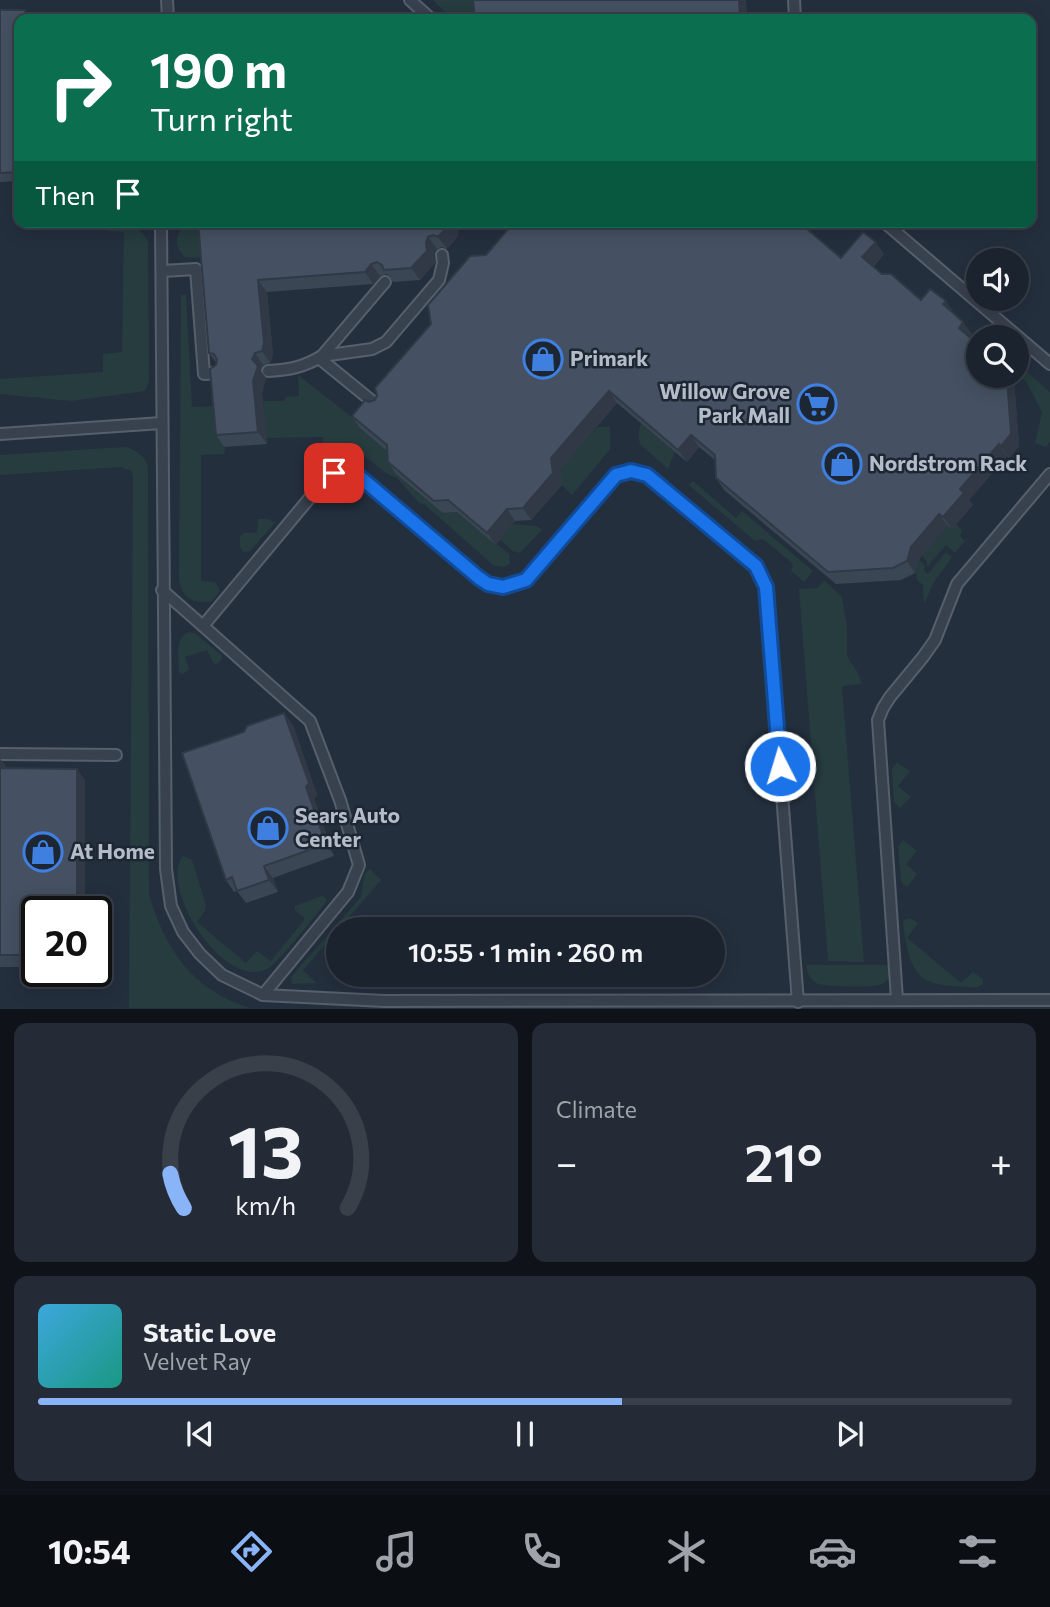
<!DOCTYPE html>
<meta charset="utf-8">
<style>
:root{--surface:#1b232e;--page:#242b36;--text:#f1f3f6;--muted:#a0a4aa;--line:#39404a;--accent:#8ab4f8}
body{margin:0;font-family:Commissioner,sans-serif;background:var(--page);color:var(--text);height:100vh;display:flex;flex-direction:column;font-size:26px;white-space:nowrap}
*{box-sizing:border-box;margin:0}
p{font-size:23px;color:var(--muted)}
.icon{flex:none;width:38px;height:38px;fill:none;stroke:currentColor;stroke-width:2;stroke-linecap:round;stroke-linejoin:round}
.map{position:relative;height:1009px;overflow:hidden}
.panel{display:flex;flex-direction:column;gap:14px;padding:14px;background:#0f1319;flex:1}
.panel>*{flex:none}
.banner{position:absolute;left:14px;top:14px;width:1022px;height:214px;border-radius:14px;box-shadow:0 4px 18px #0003,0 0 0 2px var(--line);background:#0b6e4f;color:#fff;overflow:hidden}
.tools{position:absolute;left:966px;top:248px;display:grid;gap:14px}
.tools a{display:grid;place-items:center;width:63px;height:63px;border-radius:50%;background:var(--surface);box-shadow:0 4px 18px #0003,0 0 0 2px var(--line);font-size:35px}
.speed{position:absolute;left:21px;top:896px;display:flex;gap:14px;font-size:35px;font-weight:700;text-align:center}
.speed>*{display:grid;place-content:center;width:91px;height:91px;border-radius:50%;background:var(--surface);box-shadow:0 4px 18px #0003,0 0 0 2px var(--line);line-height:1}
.speed .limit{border:4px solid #111;border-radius:10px;background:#fff;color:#111}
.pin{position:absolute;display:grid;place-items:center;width:60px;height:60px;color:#fff;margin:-30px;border-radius:14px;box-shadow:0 4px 10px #0006}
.me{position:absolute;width:77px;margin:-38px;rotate:355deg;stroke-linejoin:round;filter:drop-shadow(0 0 5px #0008)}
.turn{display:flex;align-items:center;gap:24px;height:147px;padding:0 21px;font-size:32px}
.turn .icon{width:91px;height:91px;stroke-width:2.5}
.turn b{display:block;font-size:49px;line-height:60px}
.then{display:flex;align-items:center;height:66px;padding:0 21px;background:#0003;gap:14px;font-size:26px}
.big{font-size:52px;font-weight:600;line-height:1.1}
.panel .widget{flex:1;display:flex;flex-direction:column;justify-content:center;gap:10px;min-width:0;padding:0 24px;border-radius:14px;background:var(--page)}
.panel .dial{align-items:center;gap:0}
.dial svg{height:182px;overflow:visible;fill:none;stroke:var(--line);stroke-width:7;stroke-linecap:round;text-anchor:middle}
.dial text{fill:var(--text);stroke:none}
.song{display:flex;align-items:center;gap:21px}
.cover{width:84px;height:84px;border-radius:10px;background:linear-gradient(135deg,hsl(200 70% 55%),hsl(170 70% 35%))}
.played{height:7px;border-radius:4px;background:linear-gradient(90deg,var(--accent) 60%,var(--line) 60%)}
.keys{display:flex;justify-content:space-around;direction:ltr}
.heat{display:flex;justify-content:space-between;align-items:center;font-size:38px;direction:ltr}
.panel .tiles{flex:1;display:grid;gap:14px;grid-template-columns:1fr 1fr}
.widget:last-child{grid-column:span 2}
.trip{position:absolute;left:326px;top:917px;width:399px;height:70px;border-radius:35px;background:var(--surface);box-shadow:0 4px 18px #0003,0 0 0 2px var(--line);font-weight:600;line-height:70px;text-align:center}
.dock{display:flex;height:112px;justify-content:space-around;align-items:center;background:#0b0e12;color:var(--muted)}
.dock .icon{width:49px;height:49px}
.dock .current{color:var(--accent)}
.dock b{font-size:32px;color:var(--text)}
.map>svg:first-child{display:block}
.green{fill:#263c3f}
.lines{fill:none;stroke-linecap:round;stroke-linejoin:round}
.service-casing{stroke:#565f6c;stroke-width:14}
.service{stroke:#38414e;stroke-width:10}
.wall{fill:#3b4654}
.shaded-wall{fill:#303945}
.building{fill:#455162;stroke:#303945;stroke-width:2}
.route-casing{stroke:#114b97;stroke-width:18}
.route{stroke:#1a73e8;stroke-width:12}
.labels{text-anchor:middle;stroke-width:5;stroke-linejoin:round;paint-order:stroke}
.poi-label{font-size:21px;font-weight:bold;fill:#b4bcc9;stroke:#1d2633;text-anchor:start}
</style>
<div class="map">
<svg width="1050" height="1009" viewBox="0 0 1050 1009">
<rect width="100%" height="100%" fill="#242f3e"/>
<g class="green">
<path d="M433,0H480L481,19H452Z"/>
<path d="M197,224L200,227L202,256L198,258L185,257C175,247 174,239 183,227Z"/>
<path d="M108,226C125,226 140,224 148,242L149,381L145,391L71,401L0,394V379L103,372V354L122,352L124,232L108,231Z"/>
<path d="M181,295H186L192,407L221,406L225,452L223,454L201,455V581L215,582L220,591L212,601C194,605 182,598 179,580Z"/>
<path d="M1020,366L1050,392V442L1046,447L1035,443L1042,412L1027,383L1017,374Z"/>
<path d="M298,375L362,425L395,457L443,513L457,512L509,554L510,564L503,567L493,565L424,504L419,503L397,478C383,474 376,463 363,456C351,449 336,450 323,450V437L266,438L263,401H285V397L299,396Z"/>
<path d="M641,423L675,452L668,469L640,444L638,435Z"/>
<path d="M610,426V449L572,495L562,485L560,470L597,427Z"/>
<path d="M124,447C135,449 144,455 148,466L149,894C165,949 192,990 250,1008H129L133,477L131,471L120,467L0,475V455Z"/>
<path d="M693,481L736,518L742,511L813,571L804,582L791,571L793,565L792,563L763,539L755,541L689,485Z"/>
<path d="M258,519H268L275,523L250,551L243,552L240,547V536L244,533H257Z"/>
<path d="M513,524L537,526L542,530L520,553L513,551L500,539Z"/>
<path d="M956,524L962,530L960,536L965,541L955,553L946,545L927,567V561L922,556L948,526L952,529Z"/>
<path d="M946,552L952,557L934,582L924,604L923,585L916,579L917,575L915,573L919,559L925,566L924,571L928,574Z"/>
<path d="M824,580L842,597L847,628V656L858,673L862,684L842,686L864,962L828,961L799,589L818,588Z"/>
<path d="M189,632L196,634L221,655L222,658L219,663L214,664L207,650L185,657L189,669L183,674L179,672C179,658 174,638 189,632Z"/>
<path d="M897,763L910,771L898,786L911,797L900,808L894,802L892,771V768Z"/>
<path d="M903,840L917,851L906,864L917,874L908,886L904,885L901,881L898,847Z"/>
<path d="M183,856L192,860L206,905L205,911L197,922L246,963L257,951L271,961L305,919L295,910V906L322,896L326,898L327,901C316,914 278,964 267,969C223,991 158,886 183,856Z"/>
<path d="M370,869L381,880L303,970L316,983L292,984L291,977L361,897L365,873Z"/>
<path d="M910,918L918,923L907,938L961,983L973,972L983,979V984L978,987C921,986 911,983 903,923L904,920Z"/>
<path d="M806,965H891C891,973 890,980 882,984C876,988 822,987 816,983C810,979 807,972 806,965Z"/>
</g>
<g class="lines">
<g class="service-casing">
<g id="service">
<path d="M167,0L168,19"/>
<path d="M410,0L431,19"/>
<path d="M794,0L795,19"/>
<path d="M161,222L166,869L171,906L183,932L200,954L222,975L263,995L384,1001L1050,1000"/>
<path d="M884,222L1050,364"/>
<path d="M162,271L196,269L204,374L218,373"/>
<path d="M322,356L372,349L386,342L439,280L443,263L442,255"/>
<path d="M319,358L378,406"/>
<path d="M268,371C289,370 304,367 322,356L385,282"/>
<path d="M0,434L162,423"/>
<path d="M162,590L203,626L323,482C336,471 344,471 360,477L479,578C495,589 509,589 526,580L616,475L631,471L647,475L756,566L766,587L798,1002"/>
<path d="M203,626L310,721L340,800L359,865L348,892L263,995"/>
<path d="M0,754L116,755"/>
<path d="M897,999L878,720L883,708L890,697L923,657L935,640L957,584L1050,474"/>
</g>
</g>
<use href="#service" class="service"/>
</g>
<g class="wall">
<path d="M0,10L31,19H19V181L0,182Z"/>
<path d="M198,222H457L458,236L447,249L442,247L437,249L434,255L435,263L420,280L393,282L388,275L386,274L380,276L373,284L267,292L273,355L270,363L263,365L260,370L266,378L262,393L267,444L224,447L216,435L217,364L209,353Z"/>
<path d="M510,222H799L841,258L884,254L873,267L882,274L921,300L954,313L972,334L969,337L978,376H1012L1014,380L1019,446L1009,458L1007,456L969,500L973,505L952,529L948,526L919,559L915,573L901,580L836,584L724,490L716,478L715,460L699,447L687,462L617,403L560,470L562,485L531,520L515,521L496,545L457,512L443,513L396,474L388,462L387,451L360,428L352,416L369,402L375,400L431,324L486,255L512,224Z"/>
<path d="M293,725L317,795L314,799L334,856L273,878L278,892L246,903L237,891L234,892L226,880Z"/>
<path d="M0,759L7,768L85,780L37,912V967H0Z"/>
</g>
<g class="shaded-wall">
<path d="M739,0H746L748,19H740Z"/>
<path d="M25,10L31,19H25Z"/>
<path d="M450,222H457L458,236L447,249L438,237Z"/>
<path d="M428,237L437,249L434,255L435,263L420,280L411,268Z"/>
<path d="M876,242L884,254L870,269L862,257Z"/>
<path d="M371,264L380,276L373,284L365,272Z"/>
<path d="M258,280L267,292L273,355L270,363L262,351Z"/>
<path d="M946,301L954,313L951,316L943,304Z"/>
<path d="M963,322L972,334L967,340L959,328Z"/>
<path d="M255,353L263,365L260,370L266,378L262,393L267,444L258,432L252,359Z"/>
<path d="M1007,376H1012L1014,380L1019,446L1009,458L1001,446Z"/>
<path d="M609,391L617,403L560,470L562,485L531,520L523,508L551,458Z"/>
<path d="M691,435L699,447L687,462L678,450Z"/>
<path d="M999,444L1007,456L969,500L973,505L952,529L943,517L960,489Z"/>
<path d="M507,509L515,521L496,545L487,533Z"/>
<path d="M939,514L948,526L919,559L915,573L907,561L911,547Z"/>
<path d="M284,713L293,725L317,795L314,799L334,856L326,844L306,787Z"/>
<path d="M0,759L8,770L0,768Z"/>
<path d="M77,769L85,780V912H77Z"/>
<path d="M264,866L273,878L278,892L269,880Z"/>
</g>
<g class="building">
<path d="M473,0H739L740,19H475Z"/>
<path d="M0,10H25V19H19V172L0,173Z"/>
<path d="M198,222H450V224L438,237L433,235L428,237L426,243L427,251L411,268L384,270L382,265L377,262L371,264L365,272L258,280L264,343L262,351L255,353L252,359L258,366L253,381L258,432L216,435L210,369L216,365L217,360L214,354L209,353Z"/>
<path d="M514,222H799L841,258L863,232L876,242L862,257L882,274H891L921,300L930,289L946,301L943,304L963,322L959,328L978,344V376H1007L1011,434L1001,446L999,444L960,489L964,493L943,517L939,514L911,547L907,561L893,568L828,572L716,478L715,455L691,435L678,450L609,391L551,458L553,473L523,508L507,509L487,533L448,500L434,501L388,462L387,445L352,416L365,400L369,402L375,400L377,395L375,388L431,324L428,305L470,256L486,255Z"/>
<path d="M284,713L309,783L306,787L326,844L264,866L269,880L237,891L232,877L226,880L182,753L244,732L247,726Z"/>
<path d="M0,768L77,769V912H37V955H0Z"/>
</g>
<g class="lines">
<g class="route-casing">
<path id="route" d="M334,473L346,471L360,477L479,578L488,584L503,587L526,580L616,475L631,471L647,475L756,566L766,587L780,766"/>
</g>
<use href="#route" class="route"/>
</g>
<defs>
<g id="shop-ring" transform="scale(2.0125)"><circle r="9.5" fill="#1d2633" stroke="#3f7fe0" stroke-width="1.5"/><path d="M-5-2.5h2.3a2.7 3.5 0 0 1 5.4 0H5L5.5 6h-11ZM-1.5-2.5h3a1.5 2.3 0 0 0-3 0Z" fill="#3f7fe0"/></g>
<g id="supermarket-ring" transform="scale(2.0125)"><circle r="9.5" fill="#1d2633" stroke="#3f7fe0" stroke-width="1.5"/><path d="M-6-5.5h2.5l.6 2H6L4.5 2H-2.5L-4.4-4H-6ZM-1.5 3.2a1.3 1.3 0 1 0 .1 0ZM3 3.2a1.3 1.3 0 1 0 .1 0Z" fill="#3f7fe0"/></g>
</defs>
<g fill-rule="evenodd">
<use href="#shop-ring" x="543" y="359"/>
<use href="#supermarket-ring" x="817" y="404"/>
<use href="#shop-ring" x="842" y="464"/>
<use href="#shop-ring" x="268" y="828"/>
<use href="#shop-ring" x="43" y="852"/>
</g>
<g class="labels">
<g class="poi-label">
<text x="570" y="366">Primark</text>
<text x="790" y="399" text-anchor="end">Willow Grove<tspan x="790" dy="24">Park Mall</tspan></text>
<text x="869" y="471">Nordstrom Rack</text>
<text x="295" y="823">Sears Auto<tspan x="295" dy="24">Center</tspan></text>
<text x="70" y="859">At Home</text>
</g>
</g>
</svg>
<div class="tools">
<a><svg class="icon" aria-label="sound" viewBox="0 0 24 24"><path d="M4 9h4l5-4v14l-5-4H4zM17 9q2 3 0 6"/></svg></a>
<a><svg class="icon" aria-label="search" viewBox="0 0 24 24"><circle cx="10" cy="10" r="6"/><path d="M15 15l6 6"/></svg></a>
</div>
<div class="speed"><div class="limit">20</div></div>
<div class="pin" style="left:334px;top:473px;background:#d93025"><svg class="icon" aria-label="arrive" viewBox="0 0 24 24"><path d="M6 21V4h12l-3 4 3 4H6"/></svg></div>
<svg class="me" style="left:780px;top:766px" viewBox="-20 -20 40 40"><circle r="17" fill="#1a73e8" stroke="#fff" stroke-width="3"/><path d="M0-11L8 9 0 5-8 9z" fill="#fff"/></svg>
<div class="trip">10:55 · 1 min · 260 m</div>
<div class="banner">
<div class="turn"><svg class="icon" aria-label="right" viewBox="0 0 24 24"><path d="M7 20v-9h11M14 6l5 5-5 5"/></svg><div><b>190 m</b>Turn right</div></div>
<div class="then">Then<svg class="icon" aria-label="arrive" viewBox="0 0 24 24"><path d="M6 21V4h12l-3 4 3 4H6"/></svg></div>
</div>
</div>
<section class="panel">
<div class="tiles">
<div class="widget dial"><svg viewBox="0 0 100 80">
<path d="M14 69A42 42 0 1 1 86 69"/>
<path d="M14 69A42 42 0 0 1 8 54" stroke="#8ab4f8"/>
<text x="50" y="56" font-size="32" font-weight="700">13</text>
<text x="50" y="72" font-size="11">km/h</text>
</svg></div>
<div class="widget"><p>Climate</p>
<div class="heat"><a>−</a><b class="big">21°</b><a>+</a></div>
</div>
<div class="widget">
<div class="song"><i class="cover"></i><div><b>Static Love</b><p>Velvet Ray</p></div></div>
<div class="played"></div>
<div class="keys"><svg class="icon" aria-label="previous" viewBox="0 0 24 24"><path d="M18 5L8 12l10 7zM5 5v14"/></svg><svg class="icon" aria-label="pause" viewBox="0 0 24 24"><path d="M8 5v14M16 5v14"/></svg><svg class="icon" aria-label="next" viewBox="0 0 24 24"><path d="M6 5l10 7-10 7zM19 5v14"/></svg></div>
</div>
</div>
</section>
<nav class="dock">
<b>10:54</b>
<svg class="icon current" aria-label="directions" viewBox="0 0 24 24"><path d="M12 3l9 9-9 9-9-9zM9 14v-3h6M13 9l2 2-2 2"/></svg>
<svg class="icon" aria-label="music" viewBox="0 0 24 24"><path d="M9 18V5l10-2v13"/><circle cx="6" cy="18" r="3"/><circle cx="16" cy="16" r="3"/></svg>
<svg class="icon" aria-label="phone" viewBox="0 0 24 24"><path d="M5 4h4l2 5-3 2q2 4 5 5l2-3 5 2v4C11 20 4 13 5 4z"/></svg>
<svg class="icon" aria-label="climate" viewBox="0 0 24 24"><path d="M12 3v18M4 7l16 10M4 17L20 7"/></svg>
<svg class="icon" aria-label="car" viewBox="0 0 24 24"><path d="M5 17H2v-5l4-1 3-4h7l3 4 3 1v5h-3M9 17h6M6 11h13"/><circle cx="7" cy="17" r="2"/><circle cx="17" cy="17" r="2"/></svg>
<svg class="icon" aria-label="filters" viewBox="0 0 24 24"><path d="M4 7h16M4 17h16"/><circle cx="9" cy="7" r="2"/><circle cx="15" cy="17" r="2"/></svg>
</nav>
